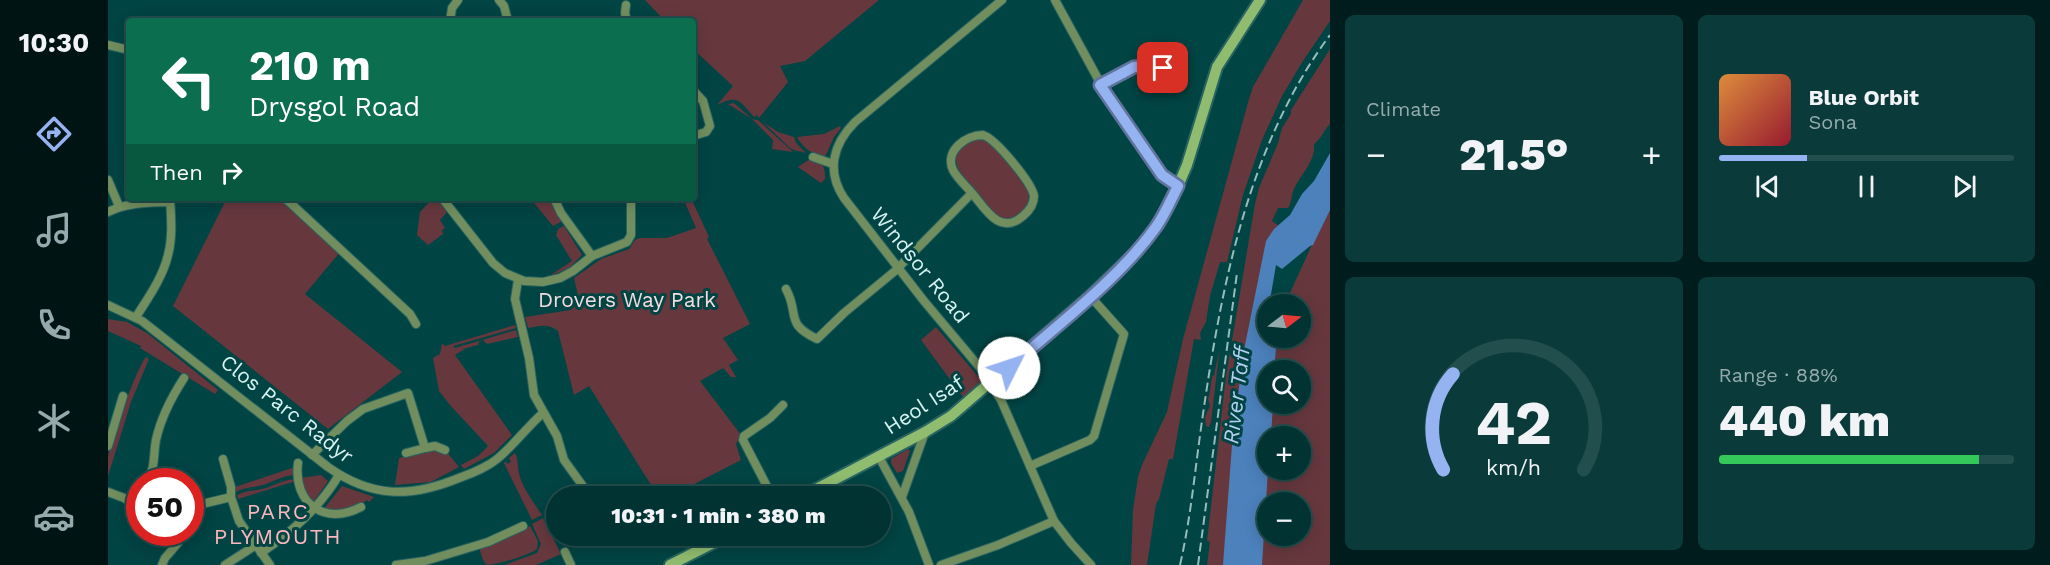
<!DOCTYPE html>
<meta charset="utf-8">
<style>
:root{--surface:#003332;--page:#0a3b3a;--text:#f1f3f6;--muted:#95aaac;--line:#224e4d;--accent:#95b2f1}
body{margin:0;font-family:"Work Sans",sans-serif;background:var(--page);color:var(--text);height:100vh;display:flex;flex-direction:column;font-size:22px;white-space:nowrap}
*{box-sizing:border-box;margin:0}
p{font-size:20px;color:var(--muted)}
.icon{flex:none;width:33px;height:33px;fill:none;stroke:currentColor;stroke-width:2;stroke-linecap:round;stroke-linejoin:round}
.map{position:relative;flex:1;overflow:hidden}
.side{display:flex;flex-direction:column;gap:15px;padding:15px;background:#001c1c;width:720px}
.side>*{flex:none}
.banner{position:absolute;left:18px;top:18px;width:570px;height:183px;border-radius:6px;box-shadow:0 3px 15px #0003,0 0 0 2px var(--line);background:#0b6e4f;color:#fff;overflow:hidden}
.needle{width:39px;rotate:74deg}
.fabs{position:absolute;left:1149px;top:294px;display:grid;gap:12px}
.fabs a{display:grid;place-items:center;width:54px;height:54px;border-radius:50%;background:var(--surface);box-shadow:0 3px 15px #0003,0 0 0 2px var(--line);font-size:30px}
.speed{position:absolute;left:18px;top:468px;display:flex;gap:12px;font-size:30px;font-weight:700;text-align:center}
.speed>*{display:grid;place-content:center;width:78px;height:78px;border-radius:50%;background:var(--surface);box-shadow:0 3px 15px #0003,0 0 0 2px var(--line);line-height:1}
.speed .limit{border:9px solid #d22;background:#fff;color:#111}
.pin{position:absolute;display:grid;place-items:center;width:51px;height:51px;color:#fff;margin:-26px;border-radius:12px;box-shadow:0 3px 9px #0006}
.me{position:absolute;width:66px;margin:-33px;rotate:49deg;stroke-linejoin:round;filter:drop-shadow(0 0 4px #0008)}
.turn{display:flex;align-items:center;gap:21px;height:126px;padding:0 24px;font-size:27px}
.turn .icon{width:78px;height:78px;stroke-width:2.5}
.turn b{display:block;font-size:42px;line-height:51px}
.then{display:flex;align-items:center;height:57px;padding:0 24px;background:#0003;gap:12px;font-size:22px}
.big{font-size:45px;font-weight:800;line-height:1.1}
.side .card{flex:1;display:flex;flex-direction:column;justify-content:center;gap:9px;min-width:0;padding:0 21px;border-radius:9px;background:var(--page)}
.side .dial{align-items:center;gap:0}
.dial svg{height:156px;overflow:visible;fill:none;stroke:var(--line);stroke-width:7;stroke-linecap:round;text-anchor:middle}
.dial text{fill:var(--text);stroke:none}
.song{display:flex;align-items:center;gap:18px}
.cover{width:72px;height:72px;border-radius:9px;background:linear-gradient(135deg,hsl(30 70% 55%),hsl(350 70% 35%))}
.played{height:6px;border-radius:3px;background:linear-gradient(90deg,var(--accent) 30%,var(--line) 30%)}
.keys{display:flex;justify-content:space-around;direction:ltr}
.heat{display:flex;justify-content:space-between;align-items:center;font-size:33px;direction:ltr}
.charge{height:9px;border-radius:4px;background:linear-gradient(90deg,#34c759 88%,var(--line) 0)}
.side .tiles{flex:1;display:grid;gap:15px;grid-template-columns:repeat(2,1fr)}
.trip{position:absolute;left:438px;top:486px;width:345px;height:60px;border-radius:30px;background:var(--surface);box-shadow:0 3px 15px #0003,0 0 0 2px var(--line);font-weight:800;line-height:60px;text-align:center}
main{display:flex;flex:1;min-height:0}
.tabs{display:flex;flex-direction:column;width:108px;justify-content:space-around;align-items:center;background:#001414;color:var(--muted)}
.tabs .icon{width:42px;height:42px}
.tabs .active{color:var(--accent)}
.tabs b{font-size:27px;color:var(--text)}
.map>svg:first-child{display:block}
.green{fill:#66383e;fill-rule:evenodd}
.water{fill:#4c81bc}
.lines{fill:none;stroke-linecap:round;stroke-linejoin:round}
.minor-casing{stroke:#276462;stroke-width:10}
.secondary-casing{stroke:#276462;stroke-width:14}
.minor{stroke:#728e5e;stroke-width:8}
.secondary{stroke:#90bc6f;stroke-width:10}
.rail{stroke:#94bdbc;stroke-width:2;stroke-dasharray:9 4.5;stroke-linecap:butt}
.route-casing{stroke:#61749d;stroke-width:15}
.route{stroke:#95b2f1;stroke-width:10}
.labels{text-anchor:middle;stroke-width:6;stroke-linejoin:round;paint-order:stroke}
.street-label{font-size:21px;fill:#d6f3f2;stroke:#004443}
.park-label{font-size:21px;fill:#f5dcde;stroke:#004443}
.water-label{font-size:22px;font-style:italic;fill:#b3cff0;stroke:#004443}
.neighbourhood-label{font-size:22px;letter-spacing:1.5px;fill:#fbb7bd;stroke:#004443}
</style>
<main>
<nav class="tabs">
<b>10:30</b>
<svg class="icon active" aria-label="directions" viewBox="0 0 24 24"><path d="M12 3l9 9-9 9-9-9zM9 14v-3h6M13 9l2 2-2 2"/></svg>
<svg class="icon" aria-label="music" viewBox="0 0 24 24"><path d="M9 18V5l10-2v13"/><circle cx="6" cy="18" r="3"/><circle cx="16" cy="16" r="3"/></svg>
<svg class="icon" aria-label="phone" viewBox="0 0 24 24"><path d="M5 4h4l2 5-3 2q2 4 5 5l2-3 5 2v4C11 20 4 13 5 4z"/></svg>
<svg class="icon" aria-label="climate" viewBox="0 0 24 24"><path d="M12 3v18M4 7l16 10M4 17L20 7"/></svg>
<svg class="icon" aria-label="car" viewBox="0 0 24 24"><path d="M5 17H2v-5l4-1 3-4h7l3 4 3 1v5h-3M9 17h6M6 11h13"/><circle cx="7" cy="17" r="2"/><circle cx="17" cy="17" r="2"/></svg>
</nav>
<div class="map">
<svg width="1222" height="565" viewBox="0 0 1222 565">
<rect width="100%" height="100%" fill="#004443"/>
<g class="green">
<path d="M537,0H771L697,61L672,66L680,82L651,118L648,114V117L645,116C631,100 630,95 609,105L625,86L585,49V21H557Z"/>
<path d="M1195,0H1222V21L1193,64L1174,96L1154,140L1135,195L1119,262H1112L1102,296L1098,322L1092,333L1093,340L1086,339L1065,459H1061L1051,499L1048,504L1039,565H1023L1025,510L1030,477L1034,465L1059,412L1075,339L1141,99L1145,87Z"/>
<path d="M1222,49V124C1215,131 1214,138 1206,144C1208,161 1193,174 1186,189C1183,196 1184,202 1180,208H1170L1164,221L1170,225L1161,249L1122,565H1099L1102,542L1099,541L1118,376L1147,204L1151,188L1170,143L1174,128L1183,114V110Z"/>
<path d="M626,103L644,119L650,120L685,152L664,149L665,140L644,119L620,104Z"/>
<path d="M655,122L670,132L686,137L688,143L698,153L683,149Z"/>
<path d="M732,126L733,128L726,137L717,157C705,155 695,148 689,137L716,134Z"/>
<path d="M870,138L876,139L883,143L919,187C926,202 913,224 894,219C883,215 875,202 868,193C851,173 832,151 870,138Z"/>
<path d="M702,159C715,161 717,166 717,179L713,183L690,167Z"/>
<path d="M119,198H174L232,252L197,294L294,372L220,429L65,306Z"/>
<path d="M325,198H331L340,211L332,220L337,228L334,230L335,234L320,245L309,235L312,212Z"/>
<path d="M422,198H441L453,222L445,226Z"/>
<path d="M575,198H583L601,237L599,239L642,324L615,338L630,360L621,365L628,377H623L615,368L592,381L633,435L628,444L633,460L563,496H550L481,386L466,395L450,331C439,323 433,326 420,328L417,317L463,310L465,305L471,300L466,278L493,259L521,249L527,240L532,238H559L588,228Z"/>
<path d="M1222,205V565H1145L1160,470H1192V436H1160V404H1192V370H1164L1165,338H1192V304H1177ZM1160,502H1192V536H1160Z"/>
<path d="M456,226L474,255L461,268L440,277L464,261L448,235L450,229Z"/>
<path d="M0,319L19,322L39,333L110,390L107,394L32,348L33,346L0,331Z"/>
<path d="M407,325L408,328L345,346L347,348L408,330L410,337L379,344L375,340H372L370,345L358,348L347,355L404,435L386,453L356,469L353,465L370,456L380,446L342,405L331,391L325,358L332,354L334,343L337,346Z"/>
<path d="M828,327L874,381L855,397L813,340Z"/>
<path d="M1112,346L1103,422L1101,427L1098,426L1097,417L1102,406L1100,399C1103,391 1102,383 1105,375L1106,376C1108,365 1110,358 1112,346Z"/>
<path d="M38,357L41,359L23,402L0,476C0,470 0,463 0,458C3,440 28,369 38,357Z"/>
<path d="M328,448L337,450L351,467L323,482L287,485L291,458Z"/>
<path d="M800,449L802,451L795,471L789,473L783,463V459Z"/>
<path d="M407,453C411,460 409,469 412,477C416,490 426,503 434,515L424,520L396,463L398,461L399,464L403,462L401,458Z"/>
<path d="M187,467V475C174,476 169,480 158,484C147,488 139,486 128,492L127,487Z"/>
<path d="M213,475L220,481L204,504L200,498L193,478Z"/>
<path d="M188,479V481L130,499L129,495C139,490 148,491 158,488C169,484 175,480 188,479Z"/>
<path d="M234,486L266,497L261,502L259,500C245,512 232,512 215,510Z"/>
<path d="M435,518L453,554L428,565H396L429,553L433,544L424,524Z"/>
<path d="M422,526L430,541L429,549C422,555 388,565 379,565C374,562 373,552 371,547L391,541Z"/>
</g>
<path class="water" d="M1222,153V210L1205,245L1202,246L1174,269L1168,265L1162,300L1168,304H1160V338H1169L1166,370H1160V404H1165L1163,436H1160V470L1154,565H1115L1124,445L1135,355L1158,241L1166,229L1182,215L1194,194L1206,181Z"/>
<g class="lines">
<g class="minor-casing">
<g id="minor">
<path d="M391,0L396,6L400,21"/>
<path d="M947,0L1001,99L1054,175L1070,186"/>
<path d="M518,5L517,13L519,21"/>
<path d="M342,21L344,8L350,0"/>
<path d="M0,45L21,50"/>
<circle cx="1046" cy="64" r="9"/>
<path d="M992,85L1026,67L1037,66"/>
<path d="M585,90L595,101L602,126L598,132L585,136"/>
<path d="M705,157L725,164"/>
<path d="M0,180L11,206"/>
<path d="M177,198L302,314L308,324"/>
<path d="M334,198L385,263L397,273L416,281L435,282L452,278L465,271L484,256L519,242L523,235V198"/>
<path d="M446,198L453,213L484,256"/>
<path d="M0,212C20,202 40,203 62,202"/>
<path d="M410,280L407,299L421,358L426,395L449,436L456,460L477,489"/>
<path d="M678,289C692,315 676,323 709,339L736,313L787,271L864,193C878,210 892,236 915,216C921,211 926,204 926,196C924,183 888,139 875,135C858,135 836,151 845,170C849,178 858,186 864,193"/>
<path d="M0,305L34,321L220,467C264,498 302,498 351,478C364,473 378,468 389,459C406,445 419,427 435,413"/>
<path d="M28,317C40,298 55,277 60,255C65,236 63,217 62,198"/>
<path d="M884,382L816,301L736,198C718,171 725,144 747,122L894,0"/>
<path d="M882,383L893,400L946,521L963,543L983,565"/>
<path d="M0,446L15,396"/>
<path d="M317,448L327,446L337,450"/>
<path d="M204,455L239,421L255,409L300,393L317,448L298,453"/>
<path d="M771,457L801,512L821,565"/>
<path d="M115,459L123,487V497"/>
<path d="M190,463C185,504 217,526 253,507"/>
<path d="M922,466L982,440L986,436L1016,334L982,296"/>
<path d="M38,482C48,469 45,455 48,440C53,417 63,398 76,378"/>
<path d="M0,492L16,498L32,509"/>
<path d="M664,496L635,440L636,436L662,418L675,405"/>
<path d="M794,497L817,432"/>
<path d="M21,501L32,489"/>
<path d="M82,507L123,497L131,521L162,565"/>
<path d="M457,552L463,565"/>
<path d="M153,553C185,531 211,508 231,475"/>
<path d="M54,565L57,558L70,543L59,532"/>
<path d="M117,565L148,545"/>
<path d="M288,565L317,561L380,542L415,526"/>
<path d="M833,565L890,545L946,521"/>
</g>
</g>
<g class="secondary-casing">
<g id="secondary">
<path d="M695,496L817,432L843,416L982,296L1030,250L1050,225L1070,186L1079,165L1109,67L1152,0"/>
<path d="M562,565L619,536"/>
</g>
</g>
<use href="#minor" class="minor"/>
<use href="#secondary" class="secondary"/>
<g class="rail">
<path d="M1072,565C1083,517 1087,469 1094,421C1113,287 1140,145 1222,35"/>
<path d="M1090,565L1129,273"/>
</g>
</g>
<g class="lines">
<g class="route-casing">
<path id="route" d="M901,368C950,324 1010,280 1048,227C1057,214 1063,200 1070,186L1054,175L992,85L1026,67L1037,66C1042,74 1050,75 1055,68"/>
</g>
<use href="#route" class="route"/>
</g>
<g class="labels">
<g class="street-label">
<text transform="translate(812 265) rotate(51)" y="7">Windsor Road</text>
<text transform="translate(816 405) rotate(-33)" y="7">Heol Isaf</text>
<text transform="translate(179 409) rotate(38)" y="7">Clos Parc Radyr</text>
</g>
<g class="park-label">
<text x="519" y="307">Drovers Way Park</text>
</g>
<g class="water-label">
<text transform="translate(1128 395) rotate(-83)" y="8">River Taff</text>
</g>
<g class="neighbourhood-label">
<text x="170" y="519">PARC<tspan x="170" dy="25">PLYMOUTH</tspan></text>
</g>
</g>
</svg>
<div class="fabs">
<a><svg class="needle" viewBox="-14 -14 28 28"><path d="M0-13l5 13h-10z" fill="#e53935"/><path d="M0 13l5-13h-10z" fill="#95aaac"/></svg></a>
<a><svg class="icon" aria-label="search" viewBox="0 0 24 24"><circle cx="10" cy="10" r="6"/><path d="M15 15l6 6"/></svg></a>
<a>+</a>
<a>−</a>
</div>
<div class="speed"><div class="limit">50</div></div>
<div class="pin" style="left:1055px;top:68px;background:#d93025"><svg class="icon" aria-label="arrive" viewBox="0 0 24 24"><path d="M6 21V4h12l-3 4 3 4H6"/></svg></div>
<svg class="me" style="left:901px;top:368px" viewBox="-20 -20 40 40"><circle r="19" fill="#fff"/><path d="M0-13L10 11 0 6-10 11z" fill="#95b2f1"/></svg>
<div class="trip">10:31 · 1 min · 380 m</div>
<div class="banner">
<div class="turn"><svg class="icon" aria-label="left" viewBox="0 0 24 24"><path d="M17 20v-9H6M10 6l-5 5 5 5"/></svg><div><b>210 m</b>Drysgol Road</div></div>
<div class="then">Then<svg class="icon" aria-label="right" viewBox="0 0 24 24"><path d="M7 20v-9h11M14 6l5 5-5 5"/></svg></div>
</div>
</div>
<section class="side">
<div class="tiles">
<div class="card"><p>Climate</p>
<div class="heat"><a>−</a><b class="big">21.5°</b><a>+</a></div>
</div>
<div class="card">
<div class="song"><i class="cover"></i><div><b>Blue Orbit</b><p>Sona</p></div></div>
<div class="played"></div>
<div class="keys"><svg class="icon" aria-label="previous" viewBox="0 0 24 24"><path d="M18 5L8 12l10 7zM5 5v14"/></svg><svg class="icon" aria-label="pause" viewBox="0 0 24 24"><path d="M8 5v14M16 5v14"/></svg><svg class="icon" aria-label="next" viewBox="0 0 24 24"><path d="M6 5l10 7-10 7zM19 5v14"/></svg></div>
</div>
<div class="card dial"><svg viewBox="0 0 100 80">
<path d="M14 69A42 42 0 1 1 86 69"/>
<path d="M14 69A42 42 0 0 1 19 20" stroke="#95b2f1"/>
<text x="50" y="56" font-size="32" font-weight="700">42</text>
<text x="50" y="72" font-size="11">km/h</text>
</svg></div>
<div class="card"><p>Range · 88%</p><b class="big">440 km</b><div class="charge"></div></div>
</div>
</section>
</main>
